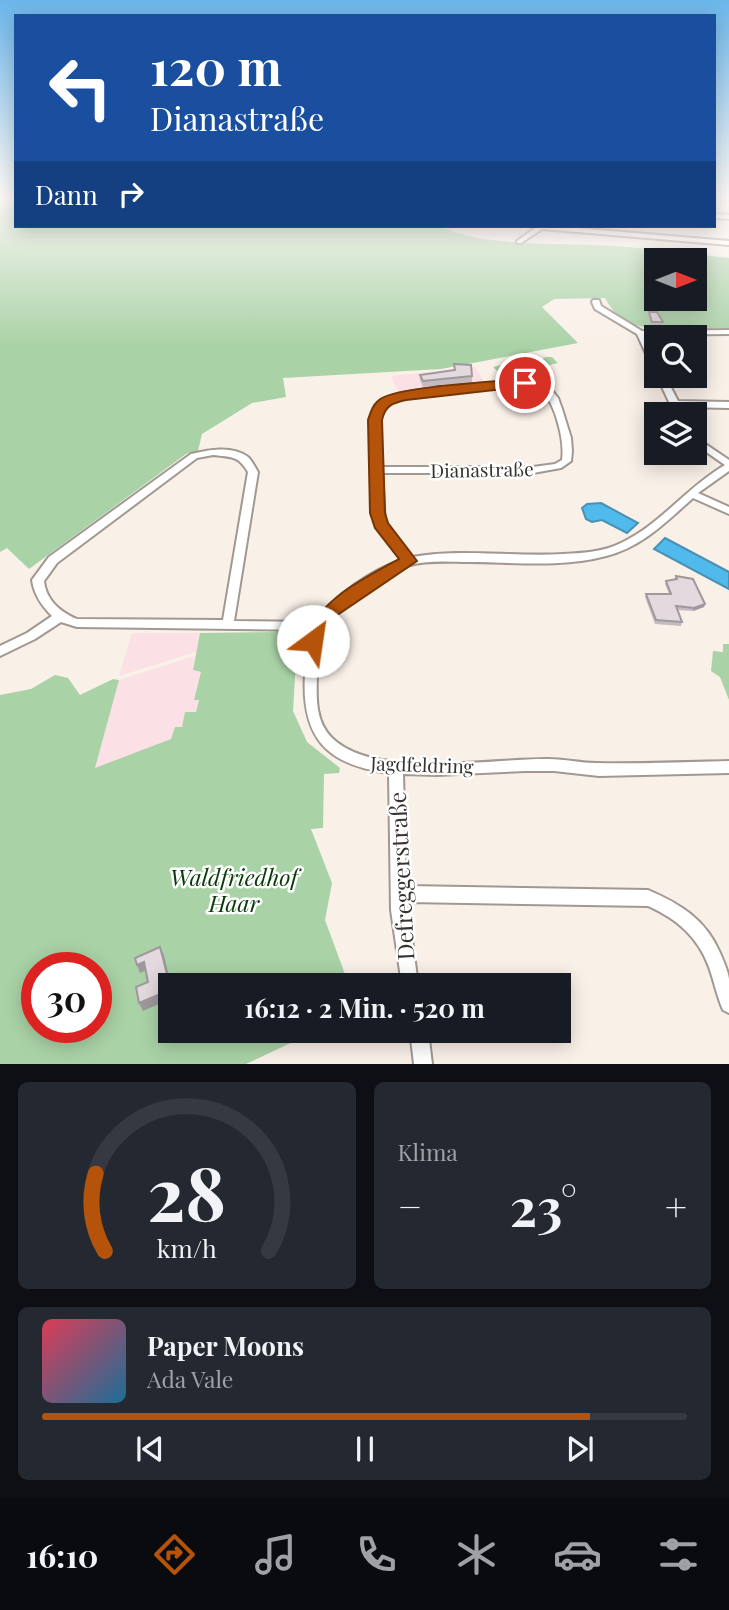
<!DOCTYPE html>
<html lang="de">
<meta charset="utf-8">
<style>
:root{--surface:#171b24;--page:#242831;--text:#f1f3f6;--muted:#9ea1a6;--line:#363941;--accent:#b45309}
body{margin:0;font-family:"Playfair Display",serif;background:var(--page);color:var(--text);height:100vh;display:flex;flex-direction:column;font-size:26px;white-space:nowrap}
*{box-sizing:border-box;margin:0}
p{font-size:23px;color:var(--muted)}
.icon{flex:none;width:38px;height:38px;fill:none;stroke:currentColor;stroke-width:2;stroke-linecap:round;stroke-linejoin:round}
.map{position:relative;height:1064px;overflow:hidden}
.sheet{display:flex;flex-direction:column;gap:18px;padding:18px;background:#0d0f14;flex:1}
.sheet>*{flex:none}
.top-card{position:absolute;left:14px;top:14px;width:702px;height:214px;border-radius:0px;box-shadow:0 4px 18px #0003;background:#1a4fa0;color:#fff;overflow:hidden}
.needle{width:46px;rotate:90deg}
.buttons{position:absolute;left:644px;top:248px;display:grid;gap:14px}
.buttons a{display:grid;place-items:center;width:63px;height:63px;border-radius:0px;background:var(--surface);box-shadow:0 4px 18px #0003;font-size:35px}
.speed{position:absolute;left:21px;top:952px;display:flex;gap:14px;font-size:35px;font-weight:700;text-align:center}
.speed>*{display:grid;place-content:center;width:91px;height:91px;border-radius:50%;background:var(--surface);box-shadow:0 4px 18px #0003;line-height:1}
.speed .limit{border:10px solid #d22;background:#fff;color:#111}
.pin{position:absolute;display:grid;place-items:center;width:60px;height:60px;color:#fff;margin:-30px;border:4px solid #fff;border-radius:50%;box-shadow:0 2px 7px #0007}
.me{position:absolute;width:77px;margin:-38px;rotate:31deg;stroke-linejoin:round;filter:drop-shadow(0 0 5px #0008)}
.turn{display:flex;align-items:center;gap:24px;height:147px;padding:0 21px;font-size:32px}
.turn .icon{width:91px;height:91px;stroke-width:2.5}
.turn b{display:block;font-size:49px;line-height:60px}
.then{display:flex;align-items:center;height:66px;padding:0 21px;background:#0003;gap:14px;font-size:26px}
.big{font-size:52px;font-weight:700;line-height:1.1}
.sheet .card{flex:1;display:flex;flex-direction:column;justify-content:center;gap:10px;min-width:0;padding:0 24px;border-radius:10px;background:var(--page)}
.sheet .dial{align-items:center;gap:0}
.dial svg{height:182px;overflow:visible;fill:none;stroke:var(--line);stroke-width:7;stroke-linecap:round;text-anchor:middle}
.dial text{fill:var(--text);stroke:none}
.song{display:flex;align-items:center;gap:21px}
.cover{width:84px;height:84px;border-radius:10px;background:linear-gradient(135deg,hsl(350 70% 55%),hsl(200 70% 35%))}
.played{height:7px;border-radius:4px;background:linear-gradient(90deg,var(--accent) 85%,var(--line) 85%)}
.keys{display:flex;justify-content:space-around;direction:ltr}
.heat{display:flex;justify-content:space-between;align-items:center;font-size:38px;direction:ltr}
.sheet .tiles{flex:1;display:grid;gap:18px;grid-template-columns:1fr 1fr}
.card:last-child{grid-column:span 2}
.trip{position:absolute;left:158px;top:973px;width:413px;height:70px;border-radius:0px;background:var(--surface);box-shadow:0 4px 18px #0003;font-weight:700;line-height:70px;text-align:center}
.tabs{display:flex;height:112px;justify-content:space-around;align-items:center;background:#090b0e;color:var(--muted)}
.tabs .icon{width:49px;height:49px}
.tabs .selected{color:var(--accent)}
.tabs b{font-size:32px;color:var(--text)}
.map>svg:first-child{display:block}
.education{fill:#fbe0e5}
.green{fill:#a9d2a6;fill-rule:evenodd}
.water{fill:#51baec;stroke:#4992b4;stroke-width:2}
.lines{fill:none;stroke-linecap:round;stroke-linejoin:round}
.minor-casing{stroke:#a19891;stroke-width:4}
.minor{fill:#fff;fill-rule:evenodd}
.wall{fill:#c3bbc0}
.shaded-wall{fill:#9f989c}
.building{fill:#e3d9df;stroke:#9f989c;stroke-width:2}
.route{fill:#b45309;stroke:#753606;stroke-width:2}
.labels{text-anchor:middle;stroke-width:5;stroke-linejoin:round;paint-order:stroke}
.street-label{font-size:19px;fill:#363330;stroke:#fff}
.near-street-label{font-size:23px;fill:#363330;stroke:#fff}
.near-park-label{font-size:23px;font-style:italic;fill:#0a3a0a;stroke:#fff}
</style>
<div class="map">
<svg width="729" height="1064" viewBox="0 0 729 1064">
<rect width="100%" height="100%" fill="#f9f0e8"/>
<g class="education">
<path d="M475,367L485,383L399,394L391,376Z"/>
<path d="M132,633H200L196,652L119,676Z"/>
<path d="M194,656L193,670L201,672L194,700H199L196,712L171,739L94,769L119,680Z"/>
</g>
<g class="green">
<path d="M0,197H16V226H440C479,246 550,243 594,245C640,247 684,253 729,258V328C688,328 626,342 605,298L554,299L542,307L578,343L441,369L283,378L286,397L252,403L202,434L198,451L186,454L29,569L7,548L0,552ZM656,261H695V299H656Z"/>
<path d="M546,357H552L558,363L540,367L542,373C525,380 506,382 493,367L508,363C523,377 534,362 546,357Z"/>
<path d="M280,632L297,644L293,711L307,742L340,768L339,773L324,774L323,828L311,829L332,883L325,920L349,985H170V1031H316L246,1064H0V695L31,689L55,675L68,678L80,695L113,679L119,680L95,768L171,739L175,727H182L185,712H196L199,700H194L201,672L193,670L200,633ZM37,968H96V1027H37Z"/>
<path d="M723,644H729V700L720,677L711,671L713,651L723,652Z"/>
</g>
<g class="water">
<path d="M601,503L638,523L627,533L602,520L592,522L586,519L582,508L587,504Z"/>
<path d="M665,538L729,572V589L654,549Z"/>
</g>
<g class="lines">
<g class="minor-casing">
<g id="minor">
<path d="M714,197H729V200L714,199Z"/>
<path d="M714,214L729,215V219L714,218Z"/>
<path d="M530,226H552L729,241V245L542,229L521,243H517V241L535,228Z"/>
<path d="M593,300H599L601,306L642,331L729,330V334L645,335L656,359V369H653L637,334L595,309L592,302Z"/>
<path d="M657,376H665L678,401L729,402V408L680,407L684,415H675Z"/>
<path d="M533,382L546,385L550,388L558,398L562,409L571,438L572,451L571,461L561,468L533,473H382L385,523L412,557C460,548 514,557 563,554C583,553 603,552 621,543C660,525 687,487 725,465L695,444V437L729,460V471L698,493L729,507V514L693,498C666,522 642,547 606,556C562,568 513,562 468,562C449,562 429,560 410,565C391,571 372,585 355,597C326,619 317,630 317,667C317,692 313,719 332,738C375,780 492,758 549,759C565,759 580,763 596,763C641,764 685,762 729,761V773L599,776L554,771H525L437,775L403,774L406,886L648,890C681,904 706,920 720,953C724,962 728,971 729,979C729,990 729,1002 729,1013L723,1010C717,996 714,981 709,967C698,937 677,919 648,906L407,902L418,985H402L391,910L389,773C326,765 301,737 305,674C305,659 304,644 310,630L77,627L61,622L35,639L0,656V646L27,633L52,616C42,606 34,595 32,580L49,557L191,454C208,450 232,445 248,457C252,461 255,467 258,472L234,621L315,622C336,595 370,571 402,560L376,526L373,513L371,420C372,413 375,406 381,401C401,386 505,382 533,382ZM515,387L540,389C555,401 565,441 562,460L555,464L533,467H381C381,453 375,419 383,408C396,392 492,388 515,387ZM213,455C231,457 239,456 248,472L223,620L77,619C60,612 46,600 44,581L57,563L197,458Z"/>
<path d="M410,1031H428L432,1064H414Z"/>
</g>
</g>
<use href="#minor" class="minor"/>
</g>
<g class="wall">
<path d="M649,312L663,322L662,325H651L648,315Z"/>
<path d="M454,364L472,376V382L423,387L420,380V375L454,371Z"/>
<path d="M676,576L705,604L704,607L693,611L677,610L682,622L681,626L655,624L645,597L646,594H669L665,584L666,581L674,579Z"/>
</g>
<g class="shaded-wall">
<path d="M705,604L704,607L693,611L694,608Z"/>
<path d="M160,947L164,955L171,985L170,986Z"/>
<path d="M144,962L147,970L140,973L137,965Z"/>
<path d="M170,990V999L143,1011L139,1003Z"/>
</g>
<g class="building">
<path d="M649,312H657L663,322H652Z"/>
<path d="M454,364L471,365L472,376L423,381L420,375L455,370Z"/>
<path d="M676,576L693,579L705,604L694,608L676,606L682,622L656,620L646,594H671L666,581L677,579Z"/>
<path d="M160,947L170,986V990L139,1003L136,987L148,982L144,962L137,965L135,958Z"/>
</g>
<linearGradient id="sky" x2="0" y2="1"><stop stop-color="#6bb6ea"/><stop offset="0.57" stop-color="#fcf8f5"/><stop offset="1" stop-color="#fcf8f5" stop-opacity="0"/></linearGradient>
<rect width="729" height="346" fill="url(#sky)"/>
<path class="route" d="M525,379L529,380V386L406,400C392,403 385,406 382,420L385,513L388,523L417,561L336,616L319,646H306L303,641C320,600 361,579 399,559L375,528L370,513L368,420C371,411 373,403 382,398C404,386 495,382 525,379Z"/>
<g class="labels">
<g class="street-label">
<text transform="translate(482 470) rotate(-1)" y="7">Dianastraße</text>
<text transform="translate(422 765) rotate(2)" y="7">Jagdfeldring</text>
</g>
<g class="near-street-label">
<text transform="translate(402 876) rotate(-93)" y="8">Defreggerstraße</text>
</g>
<g class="near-park-label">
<text x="234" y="886">Waldfriedhof<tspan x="234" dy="26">Haar</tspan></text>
</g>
</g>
</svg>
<div class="buttons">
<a><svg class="needle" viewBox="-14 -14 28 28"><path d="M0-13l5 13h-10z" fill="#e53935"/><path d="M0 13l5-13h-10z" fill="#9ea1a6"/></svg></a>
<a><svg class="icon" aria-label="search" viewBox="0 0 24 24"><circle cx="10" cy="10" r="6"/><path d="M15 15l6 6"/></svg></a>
<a><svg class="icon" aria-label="layers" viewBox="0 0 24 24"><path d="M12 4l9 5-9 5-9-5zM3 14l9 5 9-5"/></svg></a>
</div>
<div class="speed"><div class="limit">30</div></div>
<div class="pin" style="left:525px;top:383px;background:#d93025"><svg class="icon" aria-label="arrive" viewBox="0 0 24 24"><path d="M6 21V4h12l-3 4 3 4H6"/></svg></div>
<svg class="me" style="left:313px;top:641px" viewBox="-20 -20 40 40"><circle r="19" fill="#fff"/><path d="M0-13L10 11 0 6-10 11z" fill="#b45309"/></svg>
<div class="trip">16:12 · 2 Min. · 520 m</div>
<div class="top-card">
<div class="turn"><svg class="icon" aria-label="left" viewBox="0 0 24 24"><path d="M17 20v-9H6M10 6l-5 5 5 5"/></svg><div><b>120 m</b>Dianastraße</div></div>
<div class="then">Dann<svg class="icon" aria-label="right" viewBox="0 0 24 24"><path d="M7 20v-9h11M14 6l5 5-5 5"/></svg></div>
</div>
</div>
<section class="sheet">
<div class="tiles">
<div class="card dial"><svg viewBox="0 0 100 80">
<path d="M14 69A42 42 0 1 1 86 69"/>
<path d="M14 69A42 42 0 0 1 10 35" stroke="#b45309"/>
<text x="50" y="56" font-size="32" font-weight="700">28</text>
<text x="50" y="72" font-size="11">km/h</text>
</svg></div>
<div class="card"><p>Klima</p>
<div class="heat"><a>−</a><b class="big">23°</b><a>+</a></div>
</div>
<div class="card">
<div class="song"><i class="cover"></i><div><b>Paper Moons</b><p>Ada Vale</p></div></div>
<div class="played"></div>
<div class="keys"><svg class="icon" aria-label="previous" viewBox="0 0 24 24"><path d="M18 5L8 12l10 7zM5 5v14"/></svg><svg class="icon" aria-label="pause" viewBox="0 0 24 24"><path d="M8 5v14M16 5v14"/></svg><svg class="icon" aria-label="next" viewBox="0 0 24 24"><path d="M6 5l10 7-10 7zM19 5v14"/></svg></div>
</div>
</div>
</section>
<nav class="tabs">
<b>16:10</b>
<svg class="icon selected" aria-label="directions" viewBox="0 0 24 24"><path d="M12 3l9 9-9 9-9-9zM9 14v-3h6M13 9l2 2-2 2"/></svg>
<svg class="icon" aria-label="music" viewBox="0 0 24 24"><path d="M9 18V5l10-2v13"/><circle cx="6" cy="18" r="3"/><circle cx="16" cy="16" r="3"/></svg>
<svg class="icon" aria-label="phone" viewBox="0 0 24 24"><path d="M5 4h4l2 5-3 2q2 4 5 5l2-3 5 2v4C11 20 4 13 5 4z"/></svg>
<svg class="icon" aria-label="climate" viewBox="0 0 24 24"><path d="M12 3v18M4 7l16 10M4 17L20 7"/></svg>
<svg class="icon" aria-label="car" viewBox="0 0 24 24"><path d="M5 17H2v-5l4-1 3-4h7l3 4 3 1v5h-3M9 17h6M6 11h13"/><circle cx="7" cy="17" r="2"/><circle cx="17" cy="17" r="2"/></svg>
<svg class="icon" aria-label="filters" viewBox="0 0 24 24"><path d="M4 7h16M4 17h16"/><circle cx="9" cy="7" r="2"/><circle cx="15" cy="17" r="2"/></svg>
</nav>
